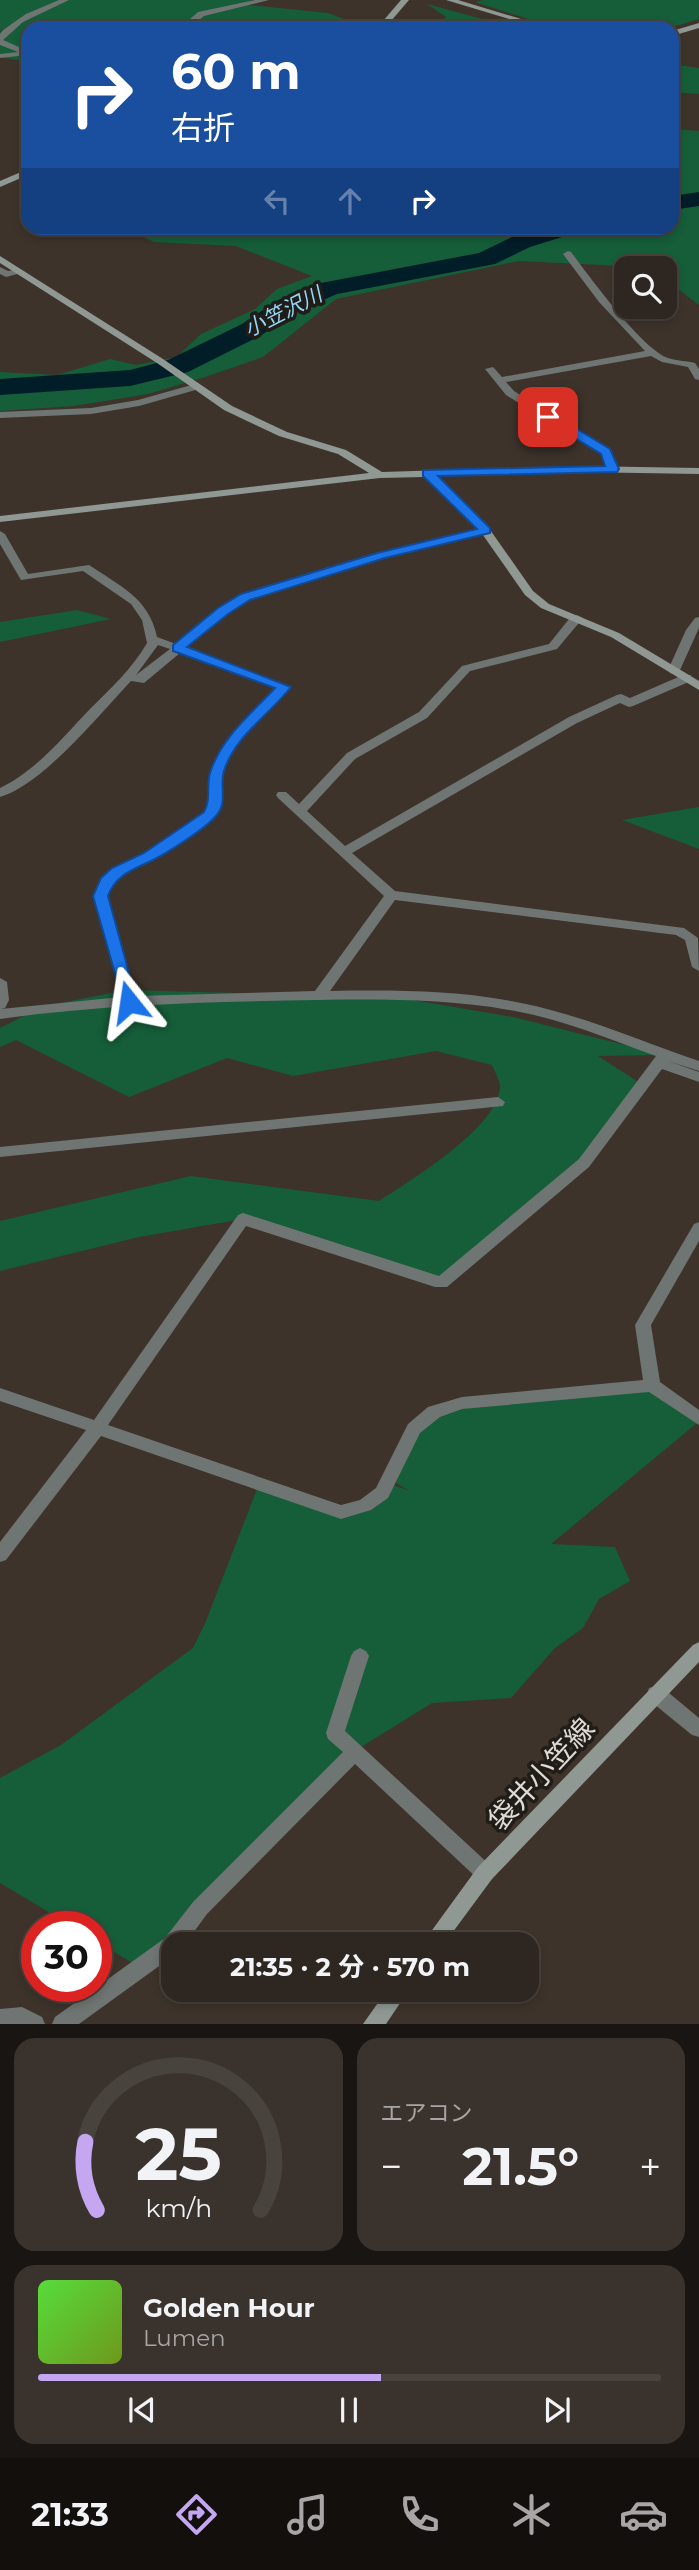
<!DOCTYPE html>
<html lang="ja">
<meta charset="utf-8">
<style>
:root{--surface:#2e2620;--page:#3a322d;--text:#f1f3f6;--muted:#a7a5a5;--line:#49433e;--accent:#c5a7f1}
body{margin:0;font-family:Montserrat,"Noto Sans JP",sans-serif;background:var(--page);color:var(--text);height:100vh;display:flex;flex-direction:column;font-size:26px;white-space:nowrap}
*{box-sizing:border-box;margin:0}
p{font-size:23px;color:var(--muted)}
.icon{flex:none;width:38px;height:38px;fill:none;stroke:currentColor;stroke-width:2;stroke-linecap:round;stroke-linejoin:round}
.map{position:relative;height:2024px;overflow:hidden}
.sheet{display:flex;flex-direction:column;gap:14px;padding:14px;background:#191512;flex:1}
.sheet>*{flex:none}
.hud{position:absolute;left:21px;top:21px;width:658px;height:214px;border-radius:21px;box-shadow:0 4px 10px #0003,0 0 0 2px var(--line);background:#1a4fa0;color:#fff;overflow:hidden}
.fabs{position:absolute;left:614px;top:256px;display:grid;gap:14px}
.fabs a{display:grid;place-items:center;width:63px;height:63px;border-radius:14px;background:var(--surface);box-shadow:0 4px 10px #0003,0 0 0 2px var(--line);font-size:35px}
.speed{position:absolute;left:21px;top:1911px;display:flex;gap:14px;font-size:35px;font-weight:700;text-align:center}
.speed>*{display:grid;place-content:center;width:91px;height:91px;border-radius:50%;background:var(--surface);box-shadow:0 4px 10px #0003,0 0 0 2px var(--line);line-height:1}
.speed .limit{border:10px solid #d22;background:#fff;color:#111}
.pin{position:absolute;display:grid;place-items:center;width:60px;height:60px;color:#fff;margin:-30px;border-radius:14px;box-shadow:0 4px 10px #0006}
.me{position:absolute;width:77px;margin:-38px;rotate:345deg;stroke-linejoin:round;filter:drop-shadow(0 0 5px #0008)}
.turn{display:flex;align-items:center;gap:24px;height:147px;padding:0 35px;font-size:32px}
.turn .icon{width:91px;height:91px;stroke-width:2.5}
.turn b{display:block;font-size:49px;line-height:60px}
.lanes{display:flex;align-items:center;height:66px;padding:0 35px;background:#0003;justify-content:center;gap:35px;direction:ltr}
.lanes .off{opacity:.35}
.big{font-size:52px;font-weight:700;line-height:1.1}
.sheet .card{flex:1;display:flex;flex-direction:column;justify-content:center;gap:10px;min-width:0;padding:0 24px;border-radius:21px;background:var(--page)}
.sheet .dial{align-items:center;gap:0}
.dial svg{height:182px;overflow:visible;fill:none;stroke:var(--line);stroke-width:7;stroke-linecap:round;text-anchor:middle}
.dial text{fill:var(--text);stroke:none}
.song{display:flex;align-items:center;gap:21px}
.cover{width:84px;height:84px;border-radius:10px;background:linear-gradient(135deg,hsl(110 70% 55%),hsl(80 70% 35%))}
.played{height:7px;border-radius:4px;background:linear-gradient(90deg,var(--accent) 55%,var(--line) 55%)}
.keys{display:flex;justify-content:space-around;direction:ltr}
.heat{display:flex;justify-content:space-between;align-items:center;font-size:38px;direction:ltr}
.sheet .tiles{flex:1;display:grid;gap:14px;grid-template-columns:1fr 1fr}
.card:last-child{grid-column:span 2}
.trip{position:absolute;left:161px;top:1932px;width:378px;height:70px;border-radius:21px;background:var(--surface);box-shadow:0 4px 10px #0003,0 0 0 2px var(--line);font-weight:700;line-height:70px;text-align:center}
.tabs{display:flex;height:112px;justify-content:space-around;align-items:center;background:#120f0d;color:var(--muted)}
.tabs .icon{width:49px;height:49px}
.tabs .selected{color:var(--accent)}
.tabs b{font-size:32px;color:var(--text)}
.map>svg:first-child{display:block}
.green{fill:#155e39}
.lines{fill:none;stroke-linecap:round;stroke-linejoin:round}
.river{fill:#001d28;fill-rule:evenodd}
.street{fill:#6f7572;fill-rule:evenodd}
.secondary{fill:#8f9893;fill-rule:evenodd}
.route{fill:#1a73e8;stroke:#114b97;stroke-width:2}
.labels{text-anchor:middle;stroke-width:7;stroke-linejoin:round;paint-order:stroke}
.far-water-label{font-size:21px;font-style:italic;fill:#93d8f6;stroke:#201c18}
.near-street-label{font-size:28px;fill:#e0dad5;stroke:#201c18}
</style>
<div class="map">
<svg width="699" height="2024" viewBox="0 0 699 2024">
<rect width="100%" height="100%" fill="#3d332b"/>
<g class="green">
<path d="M0,0H253L239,4L328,13L349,21L329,28H188L206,14L180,28H28V62L0,57V32L15,23L0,31Z"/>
<path d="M483,0H699V19L670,28H571L544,24L475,2Z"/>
<path d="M427,4L512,27L520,28H434L446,17Z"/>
<path d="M672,64L699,68V94L672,92Z"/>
<path d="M672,129L699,131V305L665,279V268L519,261L336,299L263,357L205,377L148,394L74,406L0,411V382L29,378L0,380V372L57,375L110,359L136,365L177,357L201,334L255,309L277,289L312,276L236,246L154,242L125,228H672Z"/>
<path d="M77,610L111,619L0,642V622Z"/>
<path d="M699,807V849L622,820Z"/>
<path d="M126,990L395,997L513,1017L665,1055L598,1056L643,1085L569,1175L441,1283L243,1219L139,1237L0,1271V1221L191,1176L379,1201C410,1181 502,1125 500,1085C499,1079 494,1070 492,1065L436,1051L293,1076L227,1058L129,1097L16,1040L0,1047V1028L41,1007Z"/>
<path d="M652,1385L697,1423L551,1544L615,1547L630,1581L599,1599L583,1628L555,1648L511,1698L432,1703L353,1752L141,1968L96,1941V1927H74L0,1883V1778L61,1745L193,1648L206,1621L259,1484L341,1512L387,1483L410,1491L396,1483L412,1434L462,1403Z"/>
</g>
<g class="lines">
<g class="river">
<path d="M699,192V206L672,210V196Z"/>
<path d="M542,228H578L575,233L530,247L495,264L337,294L296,312L260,336L188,372L130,386L0,395V379L130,370L168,360L242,324L278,300L321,283L479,253L512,237Z"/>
</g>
<g class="street">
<path d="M59,0H69L23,22L3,40L28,51V55L0,58V54L18,52L0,45V34L3,30L26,14Z"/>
<path d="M255,0H269L204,16L189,28H180L198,12Z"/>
<path d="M568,251L571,252C589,276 642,349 668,358C677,361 687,361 695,363L699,369V380L695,379L688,367L662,362L651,356L506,382L514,391L610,450L618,469L613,472L608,469L601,454L506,395L485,369L493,367L502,377L645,351L599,302L563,254Z"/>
<path d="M0,267L8,271L20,269L25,272L6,277L0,274Z"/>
<path d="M195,384L200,387L199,389L139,406L91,414L0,418V412L91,408L138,400Z"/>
<path d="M485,527L489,528V532L384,557L249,599L227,613L186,647L290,687L233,748L222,773L223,803L215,818L154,859L122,874L112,883L108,896L134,996L315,991L384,896L278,798L276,795L278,792H286L299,804L347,753L419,712L462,666L549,644L569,619L577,615L583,618L557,649L470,671L427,718L355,759L307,811L345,846L569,717L617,695L621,694L630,698L683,675H691V681L633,706L629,707L620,703L577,723L352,853L395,891L684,928L698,938L699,971L692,967L685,940L676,935L395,900L330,991C394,990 458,990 521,1003C582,1015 640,1041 699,1061V1071L668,1061L699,1072V1082L662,1069L589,1167L447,1287H435L246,1226L108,1425L341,1505L360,1500L376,1488L408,1424L428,1407L462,1397L643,1380L635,1325L694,1224L699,1222V1241L651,1325L660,1382L699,1410V1425L649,1392L462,1409L440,1417L420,1433L388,1498L371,1510L341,1519L101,1436L6,1560L0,1562V1542L86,1430L0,1401V1388L94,1420L238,1215L243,1213L439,1276L579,1159L656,1056C611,1040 567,1021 520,1012C453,999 386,999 318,1000C211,1002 106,1004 0,1019V978L7,982L9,1000L5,1008L1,1009L121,997L94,896L99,881L112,868L144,853L205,813C215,795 206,786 211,770C222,737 253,713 276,688L180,653L144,683L131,681C100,714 42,785 0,797V788C37,770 62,738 90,709C111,688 132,669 147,643L142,620L131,604L83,571L21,580L0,544V531L5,534L28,574L89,565C120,586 149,598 157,637L176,644L219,609L241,595L377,553ZM158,645L170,649L136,675Z"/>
<path d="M699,617V628L680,670L674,674L670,673L668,670L686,630L695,618Z"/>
<path d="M498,1097L505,1102L503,1106L0,1157V1147Z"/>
<path d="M360,1648L366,1651L369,1656L345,1731L492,1867L495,1873L492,1879L485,1882L478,1879L355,1764L207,1914L185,1944H173V1956L79,2024H52L55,2017L165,1938L193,1902L343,1752L328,1739L326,1733L351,1656L354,1651Z"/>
<path d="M656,1686L663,1688L699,1718V1737L692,1735L649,1700L647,1694L649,1688Z"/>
<path d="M22,2007L42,2017L45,2024H0V2009Z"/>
</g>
<g class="secondary">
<path d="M401,0H409L385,28H377Z"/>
<path d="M446,0H458L551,28H539Z"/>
<path d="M699,23V28L672,36V31Z"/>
<path d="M28,169V175L0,187V181Z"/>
<path d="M0,256L163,359L232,406L287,432L346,450L382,472L579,466L699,468V474L579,472L437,476L486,524L533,591L549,604L619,633L699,681V690L611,637L541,608L525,595L478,528L425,477L380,478L0,522V516L369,473L338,454L279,436L224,410L157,363L0,263Z"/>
<path d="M699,1642V1662L492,1879L444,1944H422L478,1867L693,1645Z"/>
<path d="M387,1990H409L386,2024H363Z"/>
</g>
</g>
<path class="route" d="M544,414H552L610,449L619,469L617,472L438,476L490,528V533L385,558L250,600L228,614L187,647L291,687C269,715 235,736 224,771C219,788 229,803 215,817C205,829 167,853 153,860C133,870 116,874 108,896L137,1002L129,1007L124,1005L93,896L101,878L112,868L144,853L204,812C212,798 205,784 211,770C223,736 251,714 275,688L173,651V645L218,608L241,594L377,553L477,529L423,476V470L605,466L601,454L544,419Z"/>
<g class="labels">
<g class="far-water-label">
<text transform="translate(283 312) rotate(-27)" y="7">小笠沢川</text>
</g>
<g class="near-street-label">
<text transform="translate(541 1774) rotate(-47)" y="10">袋井小笠線</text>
</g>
</g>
</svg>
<div class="fabs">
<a><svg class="icon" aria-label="search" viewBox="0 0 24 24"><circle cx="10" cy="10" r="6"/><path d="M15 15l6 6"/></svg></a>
</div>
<div class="speed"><div class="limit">30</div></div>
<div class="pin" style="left:548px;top:417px;background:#d93025"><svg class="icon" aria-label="arrive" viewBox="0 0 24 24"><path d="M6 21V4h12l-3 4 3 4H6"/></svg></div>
<svg class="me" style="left:129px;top:1002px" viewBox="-20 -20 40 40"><path d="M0-17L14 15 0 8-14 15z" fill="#1a73e8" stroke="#fff" stroke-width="4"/></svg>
<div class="trip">21:35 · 2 分 · 570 m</div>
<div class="hud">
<div class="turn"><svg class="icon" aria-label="right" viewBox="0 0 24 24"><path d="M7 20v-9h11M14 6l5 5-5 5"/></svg><div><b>60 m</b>右折</div></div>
<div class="lanes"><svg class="icon off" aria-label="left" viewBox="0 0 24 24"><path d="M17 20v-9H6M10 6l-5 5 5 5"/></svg><svg class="icon off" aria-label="ahead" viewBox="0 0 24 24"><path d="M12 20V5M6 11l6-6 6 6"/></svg><svg class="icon" aria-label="right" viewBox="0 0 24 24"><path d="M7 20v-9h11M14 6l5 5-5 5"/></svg></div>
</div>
</div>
<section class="sheet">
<div class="tiles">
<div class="card dial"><svg viewBox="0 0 100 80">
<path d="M14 69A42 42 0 1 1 86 69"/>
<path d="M14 69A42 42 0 0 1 9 39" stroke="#c5a7f1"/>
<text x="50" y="56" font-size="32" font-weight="700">25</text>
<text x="50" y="72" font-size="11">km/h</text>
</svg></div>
<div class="card"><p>エアコン</p>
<div class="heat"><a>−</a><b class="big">21.5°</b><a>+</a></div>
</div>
<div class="card">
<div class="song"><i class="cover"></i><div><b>Golden Hour</b><p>Lumen</p></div></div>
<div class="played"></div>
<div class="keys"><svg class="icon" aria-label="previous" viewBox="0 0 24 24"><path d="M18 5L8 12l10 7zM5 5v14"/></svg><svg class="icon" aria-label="pause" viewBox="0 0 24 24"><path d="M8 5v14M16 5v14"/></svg><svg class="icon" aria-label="next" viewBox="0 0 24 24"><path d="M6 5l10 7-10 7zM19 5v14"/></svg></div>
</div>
</div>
</section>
<nav class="tabs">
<b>21:33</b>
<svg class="icon selected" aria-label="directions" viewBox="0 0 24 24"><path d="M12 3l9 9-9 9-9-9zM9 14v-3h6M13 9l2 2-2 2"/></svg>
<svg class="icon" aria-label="music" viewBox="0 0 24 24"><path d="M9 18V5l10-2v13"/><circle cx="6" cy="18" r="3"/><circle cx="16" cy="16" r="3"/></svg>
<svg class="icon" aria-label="phone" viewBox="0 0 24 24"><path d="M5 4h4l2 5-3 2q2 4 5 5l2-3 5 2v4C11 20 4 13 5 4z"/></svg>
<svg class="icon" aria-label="climate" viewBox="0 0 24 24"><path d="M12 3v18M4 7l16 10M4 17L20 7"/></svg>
<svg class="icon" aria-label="car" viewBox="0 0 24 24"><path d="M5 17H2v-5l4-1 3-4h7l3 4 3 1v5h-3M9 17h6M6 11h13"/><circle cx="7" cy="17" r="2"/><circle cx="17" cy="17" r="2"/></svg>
</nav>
